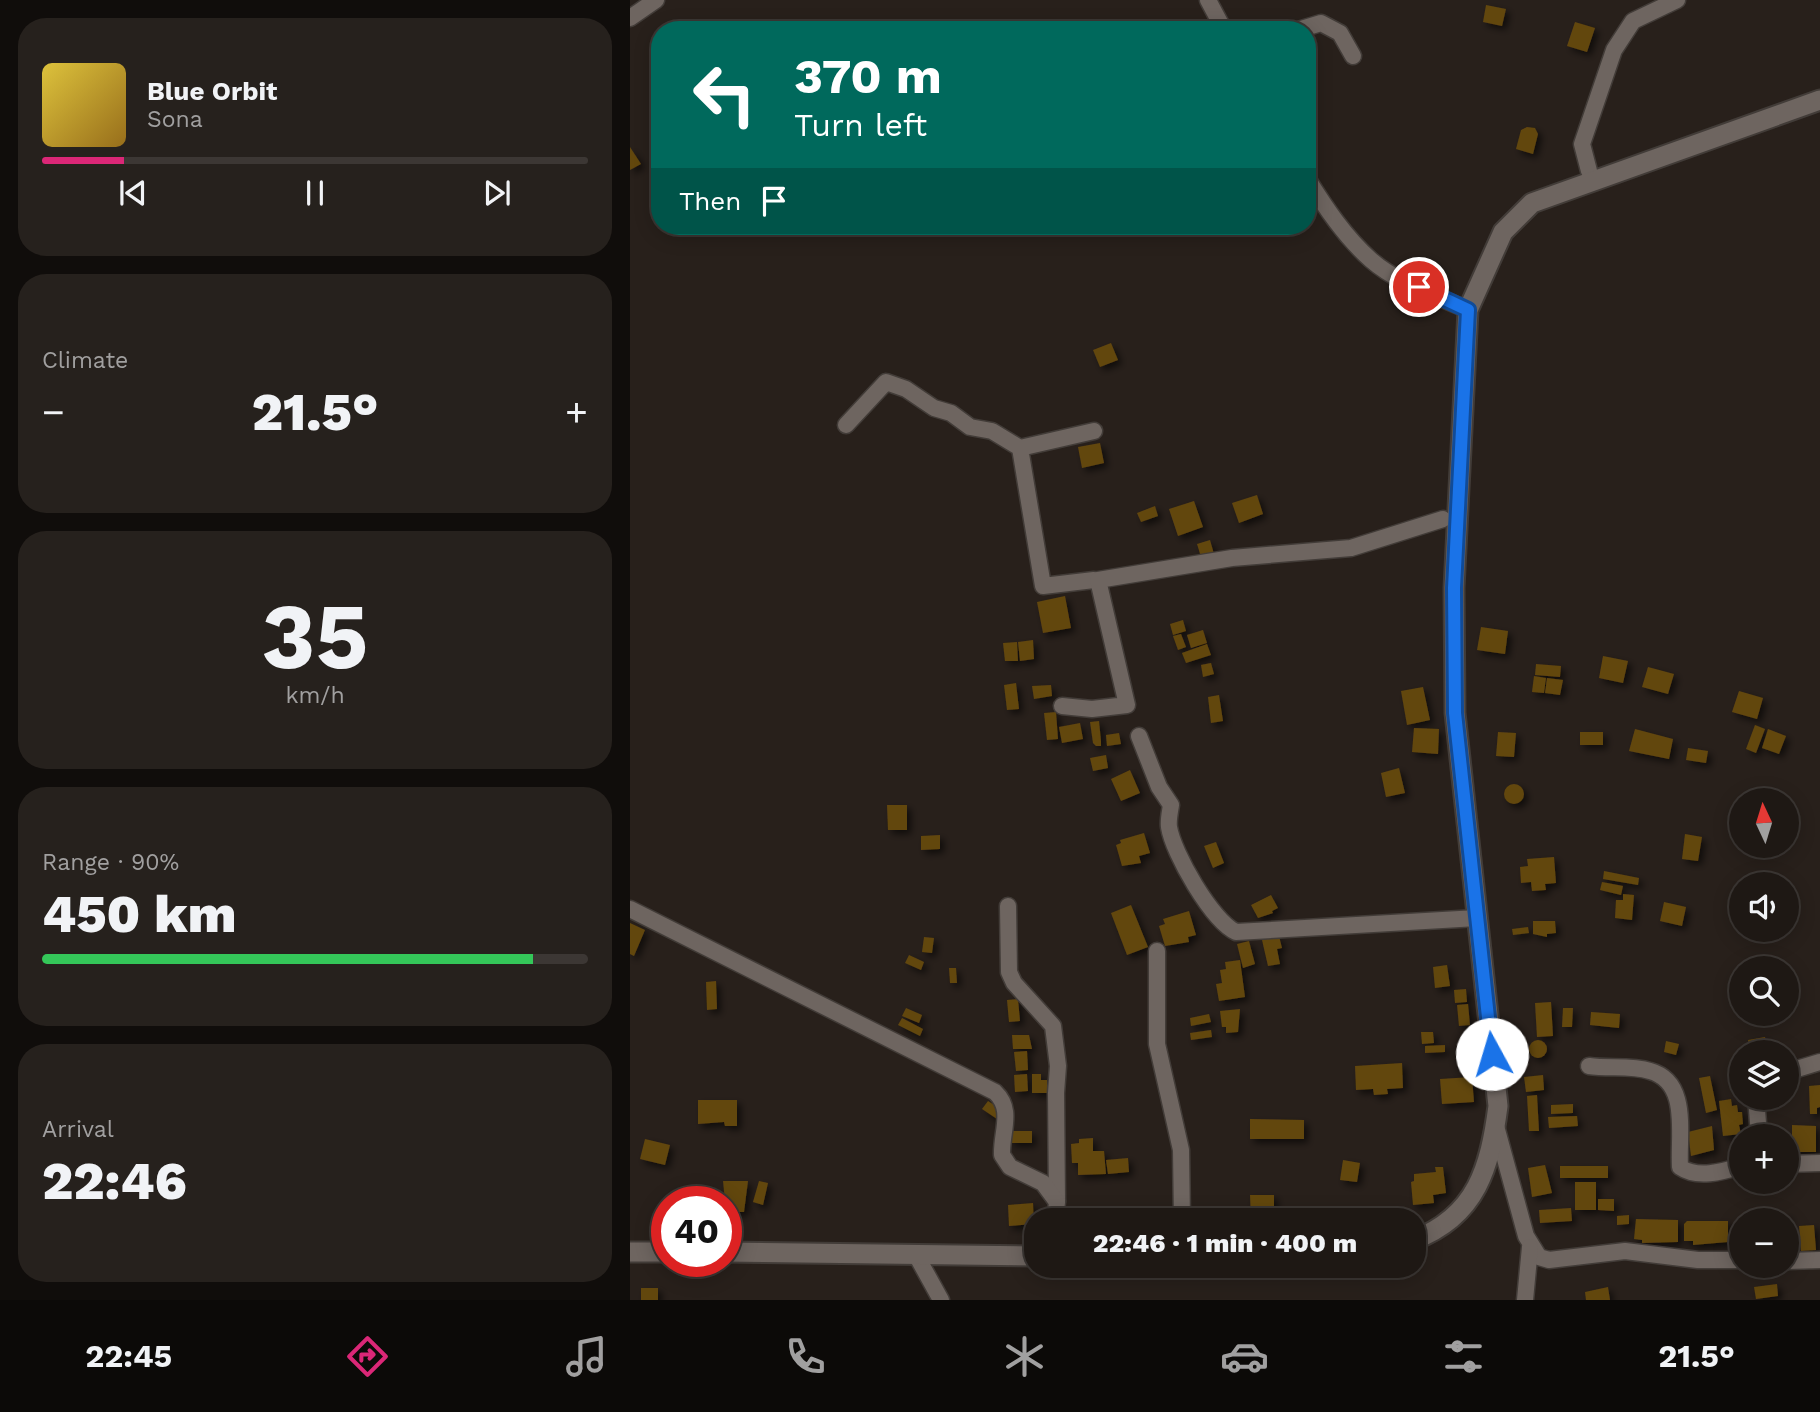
<!DOCTYPE html>
<meta charset="utf-8">
<style>
:root{--surface:#1e1814;--page:#26211d;--text:#f1f3f6;--muted:#a1a0a0;--line:#3c3734;--accent:#db2777}
body{margin:0;font-family:"Work Sans",sans-serif;background:var(--page);color:var(--text);height:100vh;display:flex;flex-direction:column;font-size:26px;white-space:nowrap}
*{box-sizing:border-box;margin:0}
p{font-size:23px;color:var(--muted)}
.icon{flex:none;width:38px;height:38px;fill:none;stroke:currentColor;stroke-width:2;stroke-linecap:round;stroke-linejoin:round}
.map{position:relative;flex:1;overflow:hidden}
.sheet{display:flex;flex-direction:column;gap:18px;padding:18px;background:#100d0b;width:630px}
.sheet>*{flex:none}
.hud{position:absolute;left:21px;top:21px;width:665px;height:214px;border-radius:28px;box-shadow:0 4px 18px #0003,0 0 0 2px var(--line);background:#00695c;color:#fff;overflow:hidden}
.needle{width:46px;rotate:356deg}
.fabs{position:absolute;left:1099px;top:788px;display:grid;gap:14px}
.fabs a{display:grid;place-items:center;width:70px;height:70px;border-radius:50%;background:var(--surface);box-shadow:0 4px 18px #0003,0 0 0 2px var(--line);font-size:35px}
.speed{position:absolute;left:21px;top:1186px;display:flex;gap:14px;font-size:35px;font-weight:700;text-align:center}
.speed>*{display:grid;place-content:center;width:91px;height:91px;border-radius:50%;background:var(--surface);box-shadow:0 4px 18px #0003,0 0 0 2px var(--line);line-height:1}
.speed .limit{border:10px solid #d22;background:#fff;color:#111}
.pin{position:absolute;display:grid;place-items:center;width:60px;height:60px;color:#fff;margin:-30px;border:4px solid #fff;border-radius:50%;box-shadow:0 2px 7px #0007}
.me{position:absolute;width:77px;margin:-38px;rotate:354deg;stroke-linejoin:round;filter:drop-shadow(0 0 5px #0008)}
.turn{display:flex;align-items:center;gap:24px;height:147px;padding:0 28px;font-size:32px}
.turn .icon{width:91px;height:91px;stroke-width:2.5}
.turn b{display:block;font-size:49px;line-height:60px}
.then{display:flex;align-items:center;height:66px;padding:0 28px;background:#0003;gap:14px;font-size:26px}
.big{font-size:52px;font-weight:800;line-height:1.1}
.sheet .widget{flex:1;display:flex;flex-direction:column;justify-content:center;gap:10px;min-width:0;padding:0 24px;border-radius:28px;background:var(--page)}
.sheet .dial{align-items:center;gap:0}
.dial b{font-size:91px;line-height:1}
.song{display:flex;align-items:center;gap:21px}
.cover{width:84px;height:84px;border-radius:10px;background:linear-gradient(135deg,hsl(50 70% 55%),hsl(40 70% 35%))}
.played{height:7px;border-radius:4px;background:linear-gradient(90deg,var(--accent) 15%,var(--line) 15%)}
.keys{display:flex;justify-content:space-around;direction:ltr}
.heat{display:flex;justify-content:space-between;align-items:center;font-size:38px;direction:ltr}
.charge{height:10px;border-radius:5px;background:linear-gradient(90deg,#34c759 90%,var(--line) 0)}
.trip{position:absolute;left:394px;top:1208px;width:402px;height:70px;border-radius:28px;background:var(--surface);box-shadow:0 4px 18px #0003,0 0 0 2px var(--line);font-weight:800;line-height:70px;text-align:center}
.dock{display:flex;height:112px;justify-content:space-around;align-items:center;background:#0c0a08;color:var(--muted)}
.dock .icon{width:49px;height:49px}
.dock .current{color:var(--accent)}
.dock b{font-size:32px;color:var(--text)}
main{display:flex;flex:1;min-height:0}
.map>svg:first-child{display:block}
.building{fill:#62460f;filter:url(#shadow)}
.lines{fill:none;stroke-linecap:round;stroke-linejoin:round}
.minor-casing{stroke:#423c38;stroke-width:19}
.tertiary-casing{stroke:#423c38;stroke-width:23}
.minor{stroke:#6e6560;stroke-width:16}
.tertiary{stroke:#6e6560;stroke-width:19}
.route-casing{stroke:#114b97;stroke-width:18}
.route{stroke:#1a73e8;stroke-width:12}
</style>
<main>
<section class="sheet">
<div class="widget">
<div class="song"><i class="cover"></i><div><b>Blue Orbit</b><p>Sona</p></div></div>
<div class="played"></div>
<div class="keys"><svg class="icon" aria-label="previous" viewBox="0 0 24 24"><path d="M18 5L8 12l10 7zM5 5v14"/></svg><svg class="icon" aria-label="pause" viewBox="0 0 24 24"><path d="M8 5v14M16 5v14"/></svg><svg class="icon" aria-label="next" viewBox="0 0 24 24"><path d="M6 5l10 7-10 7zM19 5v14"/></svg></div>
</div>
<div class="widget"><p>Climate</p>
<div class="heat"><a>−</a><b class="big">21.5°</b><a>+</a></div>
</div>
<div class="widget dial"><b>35</b><p>km/h</p></div>
<div class="widget"><p>Range · 90%</p><b class="big">450 km</b><div class="charge"></div></div>
<div class="widget"><p>Arrival</p><b class="big">22:46</b></div>
</section>
<div class="map">
<svg width="1190" height="1300" viewBox="0 0 1190 1300">
<defs>
<filter id="shadow"><feDropShadow dx="4" dy="4" stdDeviation="3.5" flood-color="#0009"/></filter>
</defs>
<rect width="100%" height="100%" fill="#28201b"/>
<g class="building">
<path d="M856,5L876,9L872,26L853,22Z"/>
<path d="M945,22L965,28L957,52L937,46Z"/>
<path d="M897,127L905,128L908,134L903,154L886,149L891,130Z"/>
<path d="M0,147L11,164L0,170Z"/>
<path d="M481,343L488,360L470,367L463,350Z"/>
<path d="M470,443L474,463L452,468L448,447Z"/>
<path d="M627,495L633,514L609,523L602,503Z"/>
<path d="M564,501L573,527L548,536L539,509Z"/>
<path d="M525,506L528,516L511,522L507,513Z"/>
<path d="M580,540L584,554L571,557L567,544Z"/>
<path d="M435,596L441,628L413,633L407,602Z"/>
<path d="M553,620L556,631L543,635L540,624Z"/>
<path d="M851,627L878,631L875,654L847,650Z"/>
<path d="M573,630L577,643L561,648L557,635Z"/>
<path d="M551,634L556,647L548,650L543,636Z"/>
<path d="M403,640L404,659L390,661L388,642Z"/>
<path d="M387,642L388,661H375L373,643Z"/>
<path d="M577,644L581,655L556,663L552,653Z"/>
<path d="M973,656L998,661L993,683L969,678Z"/>
<path d="M581,663L584,674L573,677L571,665Z"/>
<path d="M906,664L931,666L930,677L905,675Z"/>
<path d="M1018,667L1044,674L1038,694L1012,687Z"/>
<path d="M904,676L916,678L914,693L902,692Z"/>
<path d="M917,678L933,680L930,695L915,693Z"/>
<path d="M386,683L389,709L377,710L374,685Z"/>
<path d="M421,685L422,696L404,699L402,686Z"/>
<path d="M793,687L800,720L777,725L771,691Z"/>
<path d="M1109,691L1133,698L1127,719L1102,712Z"/>
<path d="M589,695L593,721L581,723L578,697Z"/>
<path d="M426,712L428,739L417,740L414,713Z"/>
<path d="M469,721L471,741V746H466L463,743L460,722Z"/>
<path d="M450,723L453,739L432,743L429,727Z"/>
<path d="M1125,725L1135,729L1126,753L1116,749Z"/>
<path d="M784,728L809,729L808,754L782,752Z"/>
<path d="M1005,729L1043,739L1039,759L999,751Z"/>
<path d="M1138,729L1156,736L1149,754L1132,748Z"/>
<path d="M868,732L886,733L884,757L866,756Z"/>
<rect x="950" y="732" width="23" height="13"/>
<path d="M489,733L491,744L477,746L476,735Z"/>
<path d="M1058,748L1078,751L1076,763L1056,760Z"/>
<path d="M476,755L478,768L463,771L460,758Z"/>
<path d="M769,768L775,793L756,797L751,773Z"/>
<path d="M500,770L510,793L491,801L481,779Z"/>
<circle cx="884" cy="794" r="10"/>
<path d="M257,805H277V830H258Z"/>
<path d="M514,833L520,853L509,856L511,863L492,866L486,845L491,843L490,840Z"/>
<path d="M1055,834L1072,837L1068,861L1052,859Z"/>
<path d="M310,835V849L291,850V836Z"/>
<path d="M586,842L594,863L583,868L574,846Z"/>
<path d="M924,857L926,883L915,884L916,890L902,891L901,882L891,883L890,867L898,866L897,859Z"/>
<path d="M974,871L1009,878L1008,885L973,879Z"/>
<path d="M972,882L993,886L991,895L970,890Z"/>
<path d="M993,894L1004,895L1002,920L985,918L986,900H993Z"/>
<path d="M641,895L648,908L642,911L643,913L628,918L621,905Z"/>
<path d="M1034,902L1056,907L1052,926L1030,921Z"/>
<path d="M501,905L518,947L497,955L481,913Z"/>
<path d="M559,911L566,935L558,937L559,942L535,946L529,926L535,924L533,919Z"/>
<path d="M903,921H925L926,933L917,934V937L903,934Z"/>
<path d="M0,923L15,930L4,956L0,954Z"/>
<path d="M898,927L899,933L883,935L882,929Z"/>
<path d="M649,936L652,948L647,949L650,964L638,966L632,940Z"/>
<path d="M294,937L304,938L302,953L292,952Z"/>
<path d="M619,941L625,964L613,968L607,944Z"/>
<path d="M279,955L294,962L291,970L275,963Z"/>
<path d="M610,960L615,997L589,1001L586,984L592,983L590,970L596,969L595,962Z"/>
<path d="M817,965L820,986L805,988L803,967Z"/>
<path d="M319,968H326L327,983H320Z"/>
<path d="M86,981L87,1009L77,1010L76,982Z"/>
<path d="M836,989L837,1002L825,1003L824,990Z"/>
<path d="M388,999L390,1021L379,1022L377,1000Z"/>
<path d="M921,1002L923,1036L907,1037L905,1003Z"/>
<path d="M838,1004L840,1025L829,1026L827,1005Z"/>
<path d="M276,1008L292,1015L289,1023L272,1016Z"/>
<path d="M933,1008H943L942,1027H932Z"/>
<path d="M610,1009L608,1032L596,1033V1027H592L590,1011Z"/>
<path d="M961,1012L990,1014L989,1028L960,1025Z"/>
<path d="M579,1014L581,1022L561,1026L560,1018Z"/>
<path d="M272,1018L293,1029L290,1036L268,1025Z"/>
<path d="M581,1030L582,1037L561,1040L560,1033Z"/>
<path d="M791,1032H803L804,1043L792,1044Z"/>
<path d="M382,1035H399L402,1049H383Z"/>
<path d="M1135,1037L1136,1043L1140,1042L1142,1052H1120L1118,1040Z"/>
<circle cx="908" cy="1049" r="9"/>
<path d="M1036,1041L1049,1044L1046,1055L1034,1052Z"/>
<path d="M815,1045V1052L795,1053V1046Z"/>
<path d="M397,1051L398,1070L386,1071L384,1052Z"/>
<path d="M772,1063L773,1088L757,1089L758,1094L744,1095L743,1089L726,1090L725,1066Z"/>
<path d="M397,1074L398,1091L385,1092L384,1075Z"/>
<path d="M402,1074H411V1080H417V1093H402Z"/>
<path d="M913,1075L914,1090L896,1092L894,1077Z"/>
<path d="M1080,1076L1087,1110L1076,1113L1069,1078Z"/>
<path d="M842,1077L844,1102L812,1104L810,1079Z"/>
<path d="M1190,1085V1107L1187,1108V1114H1180L1179,1086Z"/>
<path d="M907,1095L909,1131H899L897,1096Z"/>
<path d="M1101,1099L1102,1106L1107,1105L1108,1112H1112L1113,1124L1109,1125L1111,1134L1093,1136L1089,1101Z"/>
<path d="M68,1100H107V1126H95L94,1122L68,1124Z"/>
<path d="M358,1101L372,1110L367,1119L352,1109Z"/>
<path d="M943,1104V1113L921,1114V1105Z"/>
<path d="M947,1116L948,1126L919,1128L918,1117Z"/>
<path d="M620,1119L674,1120V1139H620Z"/>
<path d="M1162,1125L1186,1126V1152H1162Z"/>
<path d="M1082,1126L1084,1150L1061,1156L1058,1132Z"/>
<rect x="380" y="1131" width="22" height="12"/>
<path d="M463,1138V1151H474L476,1174L448,1175V1163H442L441,1144L449,1143V1139Z"/>
<path d="M15,1139L40,1145L35,1165L10,1159Z"/>
<path d="M498,1158L499,1172L478,1174L476,1160Z"/>
<path d="M713,1160L730,1163L727,1182L710,1180Z"/>
<path d="M915,1165L922,1193L902,1197L898,1168Z"/>
<rect x="930" y="1166" width="48" height="12"/>
<path d="M805,1167H813L816,1193L803,1195L804,1203L783,1205L781,1182L784,1181V1174L806,1172Z"/>
<path d="M93,1181H118L114,1212H96Z"/>
<path d="M129,1181L138,1183L133,1205L123,1202Z"/>
<rect x="945" y="1182" width="21" height="28"/>
<path d="M620,1195H644V1220H621Z"/>
<path d="M968,1199H984V1211L968,1210Z"/>
<path d="M403,1203L404,1224L379,1226L378,1205Z"/>
<path d="M941,1208L942,1221L910,1223L909,1210Z"/>
<path d="M531,1210L532,1220H504L503,1212Z"/>
<path d="M999,1215V1224L987,1225V1216Z"/>
<path d="M1158,1215V1220H1139L1138,1217Z"/>
<path d="M1006,1219L1048,1220V1242L1012,1243V1240L1004,1239Z"/>
<path d="M1057,1221H1098V1242L1063,1245V1241H1054V1224Z"/>
<path d="M1184,1225L1186,1250L1171,1251L1169,1226Z"/>
<path d="M1147,1284L1148,1296L1126,1299L1124,1287Z"/>
<path d="M978,1287L980,1300H956L955,1292Z"/>
<rect x="11" y="1288" width="17" height="12"/>
</g>
<g class="lines">
<g class="minor-casing">
<g id="minor">
<path d="M578,0L594,30"/>
<path d="M0,18L26,0"/>
<path d="M668,30L691,23L710,33L723,56"/>
<path d="M959,171L952,144L984,50L1003,21L1047,0"/>
<path d="M677,178C695,207 715,237 741,260C767,283 807,296 838,310"/>
<path d="M216,425L256,382L276,389L304,408L321,413L340,427L362,431L390,448L464,431L390,448L413,586L464,580"/>
<path d="M432,706L462,709L497,705L468,580L602,558L721,548L813,519"/>
<path d="M509,736L529,787L541,805C540,812 538,820 539,827C543,853 582,921 606,932L847,918"/>
<path d="M378,906L379,972L384,983L423,1026L428,1066L426,1093L427,1201"/>
<path d="M0,909L365,1092C384,1110 371,1132 372,1155L380,1167L413,1183L427,1202L425,1220"/>
<path d="M527,951V1044L551,1150L552,1220"/>
<path d="M959,1066C978,1069 1001,1065 1020,1071C1060,1082 1048,1134 1050,1167C1067,1179 1092,1172 1111,1166"/>
<path d="M1157,1072L1190,1062"/>
<path d="M1126,1097L1129,1136"/>
<path d="M866,1126L896,1236L909,1257L919,1260L995,1251L1068,1260H1111"/>
<path d="M1157,1164L1190,1163"/>
<path d="M285,1253L311,1300"/>
<path d="M1157,1261L1190,1260"/>
<path d="M895,1300L900,1247"/>
</g>
</g>
<g class="tertiary-casing">
<g id="tertiary">
<path d="M784,1240C847,1216 860,1167 868,1106L825,713L824,588L838,310L873,232L902,203L1190,100"/>
<path d="M0,1252H37"/>
<path d="M96,1252L406,1256"/>
</g>
</g>
<use href="#minor" class="minor"/>
<use href="#tertiary" class="tertiary"/>
</g>
<g class="lines">
<g class="route-casing">
<path id="route" d="M789,287L838,310L824,588L825,713L862,1054"/>
</g>
<use href="#route" class="route"/>
</g>
</svg>
<div class="fabs">
<a><svg class="needle" viewBox="-14 -14 28 28"><path d="M0-13l5 13h-10z" fill="#e53935"/><path d="M0 13l5-13h-10z" fill="#a1a0a0"/></svg></a>
<a><svg class="icon" aria-label="sound" viewBox="0 0 24 24"><path d="M4 9h4l5-4v14l-5-4H4zM17 9q2 3 0 6"/></svg></a>
<a><svg class="icon" aria-label="search" viewBox="0 0 24 24"><circle cx="10" cy="10" r="6"/><path d="M15 15l6 6"/></svg></a>
<a><svg class="icon" aria-label="layers" viewBox="0 0 24 24"><path d="M12 4l9 5-9 5-9-5zM3 14l9 5 9-5"/></svg></a>
<a>+</a>
<a>−</a>
</div>
<div class="speed"><div class="limit">40</div></div>
<div class="pin" style="left:789px;top:287px;background:#d93025"><svg class="icon" aria-label="arrive" viewBox="0 0 24 24"><path d="M6 21V4h12l-3 4 3 4H6"/></svg></div>
<svg class="me" style="left:862px;top:1054px" viewBox="-20 -20 40 40"><circle r="19" fill="#fff"/><path d="M0-13L10 11 0 6-10 11z" fill="#1a73e8"/></svg>
<div class="trip">22:46 · 1 min · 400 m</div>
<div class="hud">
<div class="turn"><svg class="icon" aria-label="left" viewBox="0 0 24 24"><path d="M17 20v-9H6M10 6l-5 5 5 5"/></svg><div><b>370 m</b>Turn left</div></div>
<div class="then">Then<svg class="icon" aria-label="arrive" viewBox="0 0 24 24"><path d="M6 21V4h12l-3 4 3 4H6"/></svg></div>
</div>
</div>
</main>
<nav class="dock">
<b>22:45</b>
<svg class="icon current" aria-label="directions" viewBox="0 0 24 24"><path d="M12 3l9 9-9 9-9-9zM9 14v-3h6M13 9l2 2-2 2"/></svg>
<svg class="icon" aria-label="music" viewBox="0 0 24 24"><path d="M9 18V5l10-2v13"/><circle cx="6" cy="18" r="3"/><circle cx="16" cy="16" r="3"/></svg>
<svg class="icon" aria-label="phone" viewBox="0 0 24 24"><path d="M5 4h4l2 5-3 2q2 4 5 5l2-3 5 2v4C11 20 4 13 5 4z"/></svg>
<svg class="icon" aria-label="climate" viewBox="0 0 24 24"><path d="M12 3v18M4 7l16 10M4 17L20 7"/></svg>
<svg class="icon" aria-label="car" viewBox="0 0 24 24"><path d="M5 17H2v-5l4-1 3-4h7l3 4 3 1v5h-3M9 17h6M6 11h13"/><circle cx="7" cy="17" r="2"/><circle cx="17" cy="17" r="2"/></svg>
<svg class="icon" aria-label="filters" viewBox="0 0 24 24"><path d="M4 7h16M4 17h16"/><circle cx="9" cy="7" r="2"/><circle cx="15" cy="17" r="2"/></svg>
<b>21.5°</b>
</nav>
